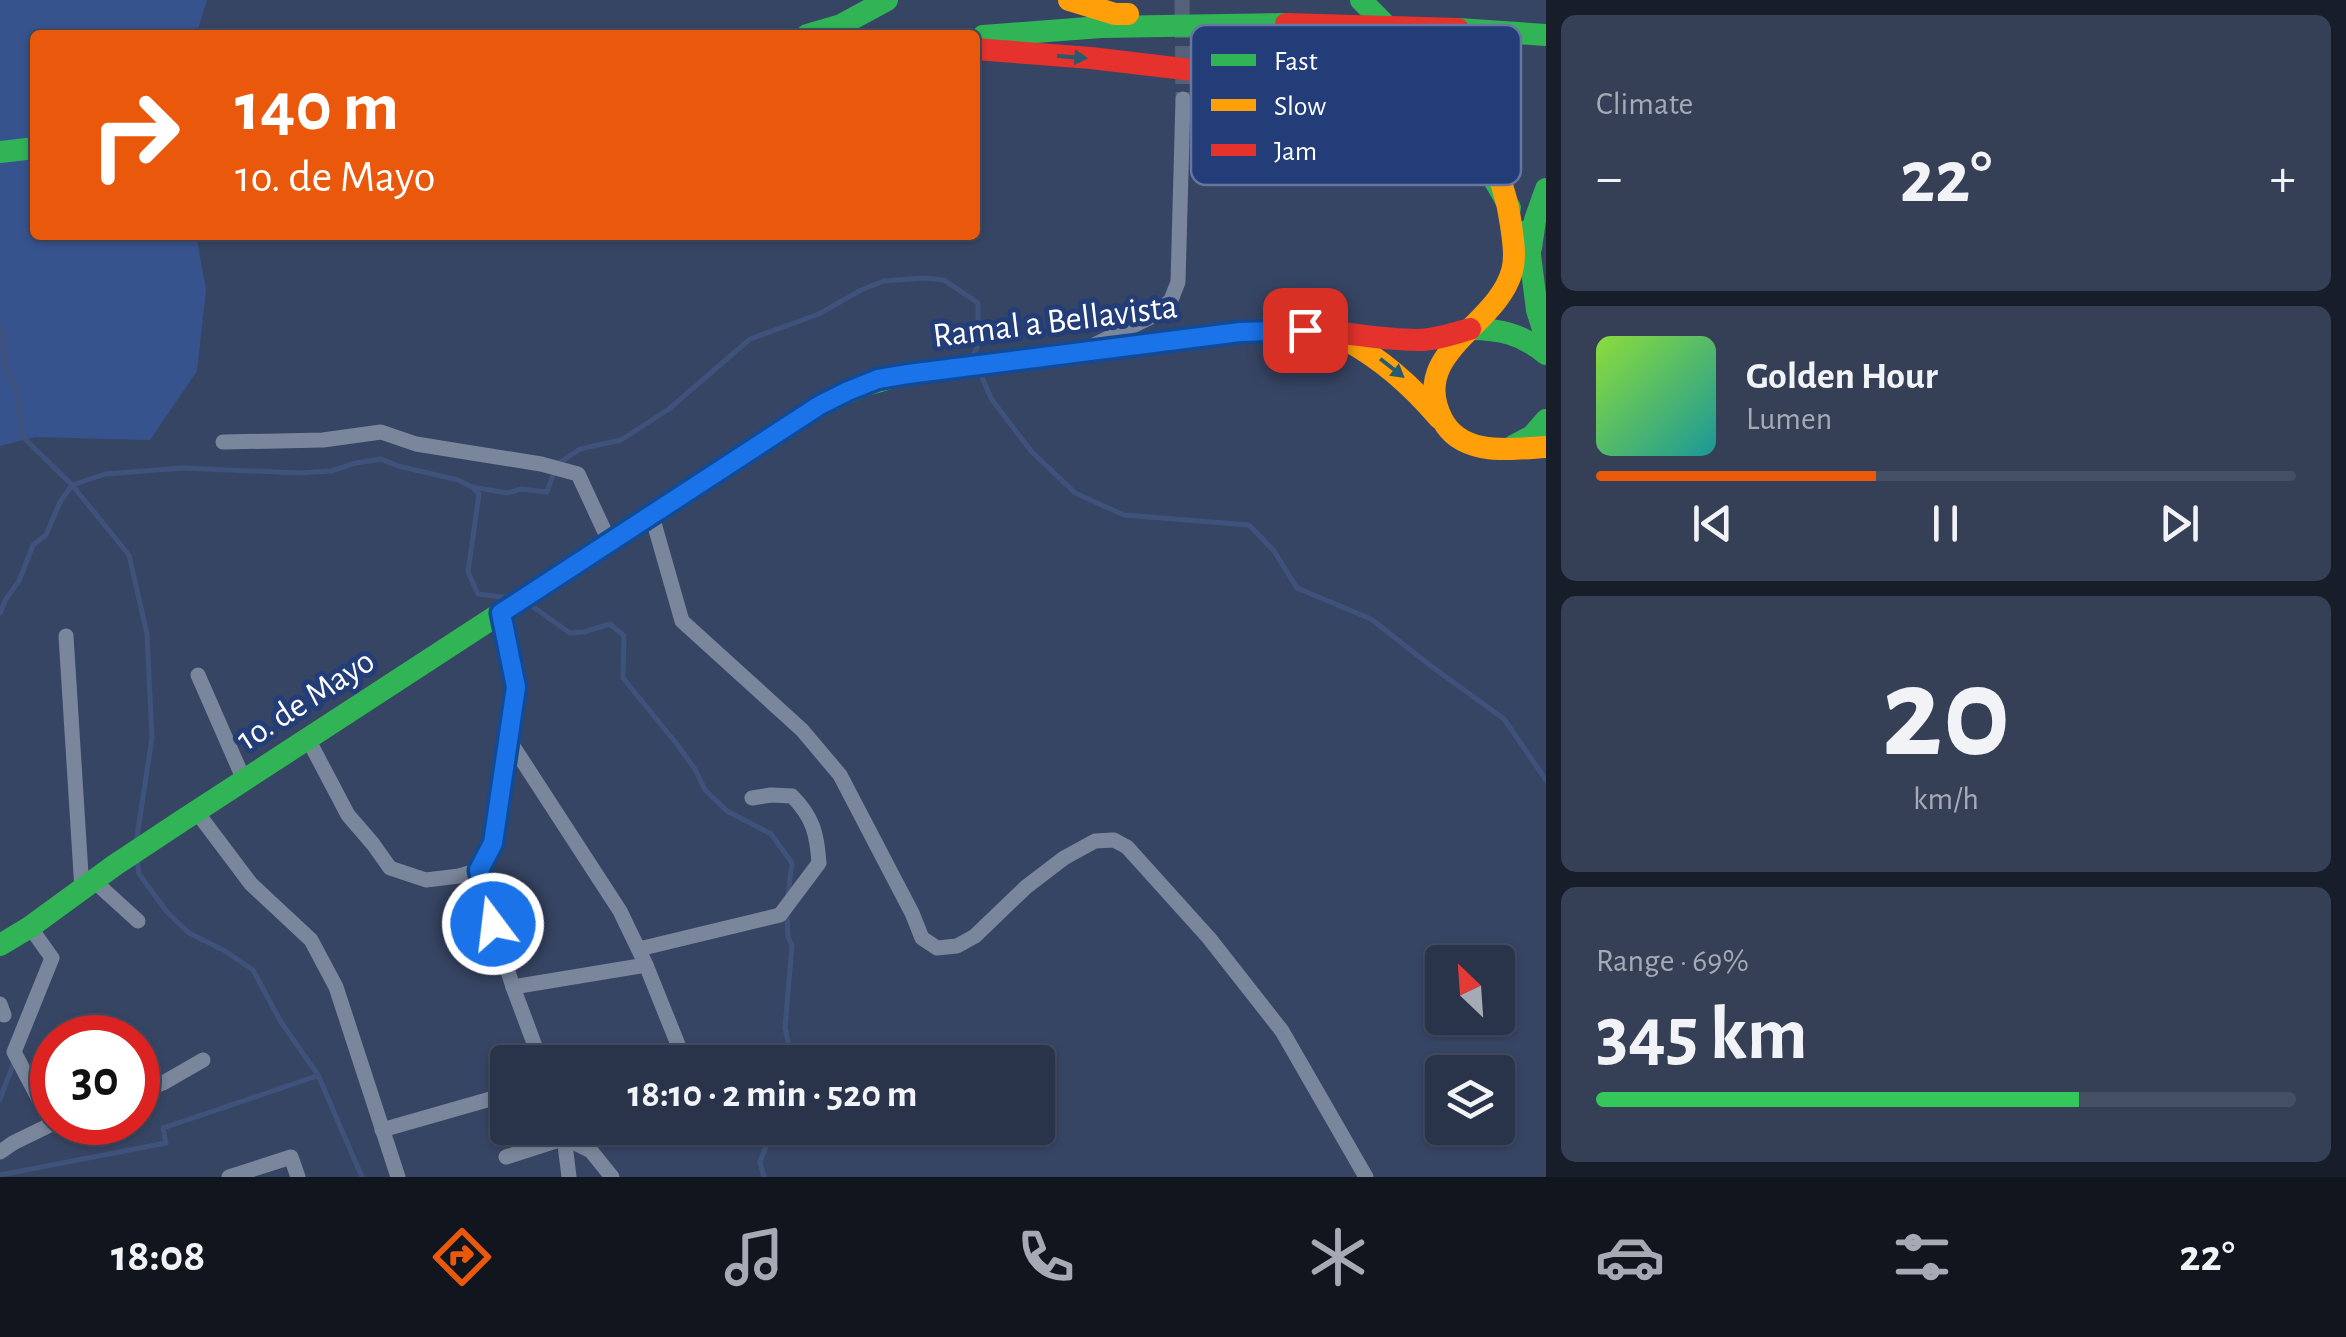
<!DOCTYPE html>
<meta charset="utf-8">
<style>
:root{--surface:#29344b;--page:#353f55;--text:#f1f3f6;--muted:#a5aab5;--line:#454f63;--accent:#ea580c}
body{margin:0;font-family:"Alegreya Sans",sans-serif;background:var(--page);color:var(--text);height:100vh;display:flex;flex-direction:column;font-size:38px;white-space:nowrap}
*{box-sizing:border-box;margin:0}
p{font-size:32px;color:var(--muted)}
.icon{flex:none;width:55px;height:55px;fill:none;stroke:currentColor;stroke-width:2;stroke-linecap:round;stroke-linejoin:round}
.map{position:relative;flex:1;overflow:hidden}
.details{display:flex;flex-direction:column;gap:15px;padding:15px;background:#171d29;width:800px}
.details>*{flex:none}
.guide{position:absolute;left:30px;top:30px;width:950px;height:210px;border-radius:10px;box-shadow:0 2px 8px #0004,0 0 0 2px var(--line);background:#ea580c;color:#fff;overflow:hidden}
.needle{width:65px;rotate:335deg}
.tools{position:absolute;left:1425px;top:945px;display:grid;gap:20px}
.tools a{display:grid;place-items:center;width:90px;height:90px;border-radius:10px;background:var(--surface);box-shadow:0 2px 8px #0004,0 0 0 2px var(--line);font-size:50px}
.speed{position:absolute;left:30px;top:1015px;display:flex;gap:20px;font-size:50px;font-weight:700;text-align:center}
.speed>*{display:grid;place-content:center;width:130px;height:130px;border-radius:50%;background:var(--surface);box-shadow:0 2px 8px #0004,0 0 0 2px var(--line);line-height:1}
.speed .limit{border:15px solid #d22;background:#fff;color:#111}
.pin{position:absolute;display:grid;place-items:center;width:85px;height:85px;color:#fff;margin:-42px;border-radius:20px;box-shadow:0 5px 15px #0006}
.me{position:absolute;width:110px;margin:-55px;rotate:345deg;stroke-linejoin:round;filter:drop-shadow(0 0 8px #0008)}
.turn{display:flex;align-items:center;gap:35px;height:210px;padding:0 40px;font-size:45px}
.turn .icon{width:130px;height:130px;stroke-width:2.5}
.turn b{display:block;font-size:70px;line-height:85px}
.big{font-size:75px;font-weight:600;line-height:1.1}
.details .card{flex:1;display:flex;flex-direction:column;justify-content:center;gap:15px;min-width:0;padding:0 35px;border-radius:15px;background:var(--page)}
.details .dial{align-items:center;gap:0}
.dial b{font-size:130px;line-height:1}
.song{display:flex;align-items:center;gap:30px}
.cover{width:120px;height:120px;border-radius:15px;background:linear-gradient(135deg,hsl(90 70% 55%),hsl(180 70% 35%))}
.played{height:10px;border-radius:5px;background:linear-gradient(90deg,var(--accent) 40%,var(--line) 40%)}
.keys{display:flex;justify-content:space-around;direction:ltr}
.heat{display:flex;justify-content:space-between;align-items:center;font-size:55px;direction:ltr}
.charge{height:15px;border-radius:8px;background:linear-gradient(90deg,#34c759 69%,var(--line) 0)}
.trip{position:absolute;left:490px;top:1045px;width:565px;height:100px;border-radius:10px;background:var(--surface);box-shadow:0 2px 8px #0004,0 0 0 2px var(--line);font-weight:600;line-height:100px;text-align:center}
.tab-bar{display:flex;height:160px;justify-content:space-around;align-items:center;background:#10151e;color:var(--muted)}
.tab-bar .icon{width:70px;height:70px}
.tab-bar .active{color:var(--accent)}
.tab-bar b{font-size:45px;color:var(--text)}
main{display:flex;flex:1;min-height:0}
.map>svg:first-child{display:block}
.green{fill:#37538e}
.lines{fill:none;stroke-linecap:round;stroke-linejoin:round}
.stream{stroke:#3e527c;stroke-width:5}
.street-tunnel{stroke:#55617b;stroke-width:15;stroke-dasharray:15 8;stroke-linecap:butt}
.street{stroke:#7a869b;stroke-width:15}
.fast{stroke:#30b455;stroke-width:22}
.slow{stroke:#ff9f0a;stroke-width:22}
.jam{stroke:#e5322d;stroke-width:22}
.jam-bridge{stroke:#e5322d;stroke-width:22}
.oneway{fill:#265b6f}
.route-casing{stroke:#114b97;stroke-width:25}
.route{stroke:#1a73e8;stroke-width:18}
.labels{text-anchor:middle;stroke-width:10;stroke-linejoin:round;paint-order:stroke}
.street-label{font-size:35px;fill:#fff;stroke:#233d78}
.key{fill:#233d78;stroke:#6577a0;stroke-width:2.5}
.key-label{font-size:28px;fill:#fff}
</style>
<main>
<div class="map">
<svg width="1546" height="1177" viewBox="0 0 1546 1177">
<rect width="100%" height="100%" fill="#374564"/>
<path class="green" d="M0,0H207L196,35H35V235H196L206,290L197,371L150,440L35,437L0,446Z"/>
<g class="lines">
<g class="stream">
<path d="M0,328L4,339V363L16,389L23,437L72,485L129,555L147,634L152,738L136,843"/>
<path d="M979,371L992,400L1031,451L1075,493L1124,515L1249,525L1274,551L1297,588L1371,619L1431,666L1504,719L1546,780"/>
<path d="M559,463L580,449L621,440L669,409L750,339L819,314L861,290L884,281L923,278L944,280L978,303V345L973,356"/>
<path d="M472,487L507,493L522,489L547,492L554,472"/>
<path d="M529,604L570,633L584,632L610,624L624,636L623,678L676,743L695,769L705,790L727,811L771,834L792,863L788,894"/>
<path d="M0,613L6,599L19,581L33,545L46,535L60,502L72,485L105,474L183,468L299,473L331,471L356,463L381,459L398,466L458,480L472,487L479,494L468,572L478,594L509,598"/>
<path d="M137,859L139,874L167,912L189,933L225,951L253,970L281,1022L318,1075L362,1177"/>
<path d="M787,1062L789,1046L785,1028L792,945L788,937L787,915"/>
<path d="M0,1099L14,1062"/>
<path d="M0,1175L166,1143L163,1128L317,1076"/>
<path d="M764,1177L760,1162L773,1128"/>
</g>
<path class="street-tunnel" d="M1182,0L1183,99"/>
<g class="street">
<path d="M1094,345L1155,315L1171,300L1178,282L1183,99"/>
<path d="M223,442L323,440L381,432L416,444L541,464L578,474L610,543"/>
<path d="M652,516L682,621L802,730L840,775L912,913L922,938L937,948L957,946L975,936L1026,887L1064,858L1095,841L1114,840L1127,847L1209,938L1282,1031L1366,1177"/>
<path d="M501,613L516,687L493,843L479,870L483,893L513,987L541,1062"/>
<path d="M66,636L82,890"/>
<path d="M198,675L244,780"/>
<path d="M507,737L620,911L646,965L685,1062"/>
<path d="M308,739L348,815L373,844L390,868L426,880L459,876L479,870"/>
<path d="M196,811L251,884L311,940L336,987L398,1177"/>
<path d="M94,881L138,921"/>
<path d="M30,927L52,958L14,1052L52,1124"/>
<path d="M639,949L780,915L819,863C817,834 813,817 792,796L771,795L752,798"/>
<path d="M513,987L646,965"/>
<path d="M0,1004L4,1015"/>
<path d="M138,1092L163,1083L203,1060"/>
<path d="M563,1128L569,1177"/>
<path d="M382,1130L508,1094"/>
<path d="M565,1138L591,1151L612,1177"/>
<path d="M0,1152L13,1143L56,1122"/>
<path d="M506,1157L565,1138"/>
<path d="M229,1177L291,1157L298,1177"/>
</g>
<g class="fast">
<path d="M1361,0L1452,93"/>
<path d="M1458,29L1546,35"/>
<path d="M807,35L841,25L887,0"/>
<path d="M983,36L1101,27L1286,24"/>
<path d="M1414,102C1463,127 1485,161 1510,208"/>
<path d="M0,152L35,148"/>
<path d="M1527,231L1537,310L1546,339"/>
<path d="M1531,248L1535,220L1546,189"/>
<path d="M1470,329C1500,329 1522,334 1546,354"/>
<path d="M1513,446L1532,436L1546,420"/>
<path d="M0,945L30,927L115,865L183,820L820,405L863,386L908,373L1113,348"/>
</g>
<g class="slow">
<path d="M1069,0L1115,14H1128"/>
<path d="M1442,83C1477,129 1503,166 1511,225C1513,240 1516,257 1512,271C1497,327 1408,352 1442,419C1461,457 1511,449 1546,447"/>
<path d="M1346,340C1383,360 1412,386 1439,418"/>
</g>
<g class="jam">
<path d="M975,49L1091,58L1402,95L1414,102"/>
<path d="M1113,348C1170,341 1227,330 1284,329C1329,328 1372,340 1417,340C1435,340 1452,334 1470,329"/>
</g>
<path class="jam-bridge" d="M1286,24L1458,29"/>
</g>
<defs><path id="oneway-solid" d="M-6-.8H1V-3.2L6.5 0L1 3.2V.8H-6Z" transform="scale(2.5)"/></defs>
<g class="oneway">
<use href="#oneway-solid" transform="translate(1072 57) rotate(4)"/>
<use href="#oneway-solid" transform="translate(1392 368) rotate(38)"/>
</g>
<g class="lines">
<g class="route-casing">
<path id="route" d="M493,924L483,893L479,870L493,843L516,687L501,613L820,405L848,391L878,379L908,374L1240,332L1305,330"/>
</g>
<use href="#route" class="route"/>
</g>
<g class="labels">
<g class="street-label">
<text transform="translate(1055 320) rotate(-7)" y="12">Ramal a Bellavista</text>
<text transform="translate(305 699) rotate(-33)" y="12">1o. de Mayo</text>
</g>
</g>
<rect x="1191" y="25" width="330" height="160" rx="15" class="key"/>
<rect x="1211" y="54" width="45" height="12" fill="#30b455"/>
<rect x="1211" y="99" width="45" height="12" fill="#ff9f0a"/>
<rect x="1211" y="144" width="45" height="12" fill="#e5322d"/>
<g class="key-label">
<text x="1274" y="70">Fast</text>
<text x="1274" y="115">Slow</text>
<text x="1274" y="160">Jam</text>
</g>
</svg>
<div class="tools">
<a><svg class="needle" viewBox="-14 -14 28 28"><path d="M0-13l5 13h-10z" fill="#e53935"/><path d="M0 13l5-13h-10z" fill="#a5aab5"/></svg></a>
<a><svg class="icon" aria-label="layers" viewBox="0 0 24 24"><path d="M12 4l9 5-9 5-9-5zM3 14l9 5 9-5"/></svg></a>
</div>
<div class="speed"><div class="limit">30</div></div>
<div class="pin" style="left:1305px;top:330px;background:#d93025"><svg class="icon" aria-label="arrive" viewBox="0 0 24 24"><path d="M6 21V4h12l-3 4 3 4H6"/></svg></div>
<svg class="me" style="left:493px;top:924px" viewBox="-20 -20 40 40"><circle r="17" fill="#1a73e8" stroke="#fff" stroke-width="3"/><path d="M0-11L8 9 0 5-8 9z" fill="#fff"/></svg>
<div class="trip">18:10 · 2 min · 520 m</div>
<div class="guide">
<div class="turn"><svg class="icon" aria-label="right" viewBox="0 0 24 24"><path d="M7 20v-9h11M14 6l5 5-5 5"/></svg><div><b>140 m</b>1o. de Mayo</div></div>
</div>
</div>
<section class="details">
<div class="card"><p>Climate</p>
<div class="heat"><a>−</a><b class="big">22°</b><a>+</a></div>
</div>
<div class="card">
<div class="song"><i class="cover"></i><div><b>Golden Hour</b><p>Lumen</p></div></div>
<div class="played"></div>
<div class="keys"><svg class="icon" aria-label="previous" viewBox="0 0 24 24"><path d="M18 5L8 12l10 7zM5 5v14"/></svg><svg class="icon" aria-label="pause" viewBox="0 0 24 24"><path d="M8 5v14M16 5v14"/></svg><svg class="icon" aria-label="next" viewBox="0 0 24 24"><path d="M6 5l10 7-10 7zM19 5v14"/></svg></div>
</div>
<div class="card dial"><b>20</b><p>km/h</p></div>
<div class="card"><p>Range · 69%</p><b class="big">345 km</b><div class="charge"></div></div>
</section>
</main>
<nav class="tab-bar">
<b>18:08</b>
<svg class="icon active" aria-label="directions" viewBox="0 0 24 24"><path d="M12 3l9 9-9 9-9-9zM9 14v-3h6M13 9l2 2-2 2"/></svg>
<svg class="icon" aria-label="music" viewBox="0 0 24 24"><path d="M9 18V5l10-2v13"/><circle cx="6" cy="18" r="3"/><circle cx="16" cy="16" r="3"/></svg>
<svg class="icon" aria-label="phone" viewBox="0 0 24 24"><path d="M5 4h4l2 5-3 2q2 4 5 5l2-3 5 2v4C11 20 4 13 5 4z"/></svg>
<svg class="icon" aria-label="climate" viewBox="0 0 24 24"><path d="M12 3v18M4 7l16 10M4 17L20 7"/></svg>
<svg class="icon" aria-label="car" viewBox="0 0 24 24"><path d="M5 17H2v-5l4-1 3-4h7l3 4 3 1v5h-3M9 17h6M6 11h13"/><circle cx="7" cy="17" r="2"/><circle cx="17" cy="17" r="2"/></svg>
<svg class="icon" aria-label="filters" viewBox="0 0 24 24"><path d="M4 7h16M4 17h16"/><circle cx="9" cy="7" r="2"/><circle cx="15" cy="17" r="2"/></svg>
<b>22°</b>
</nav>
